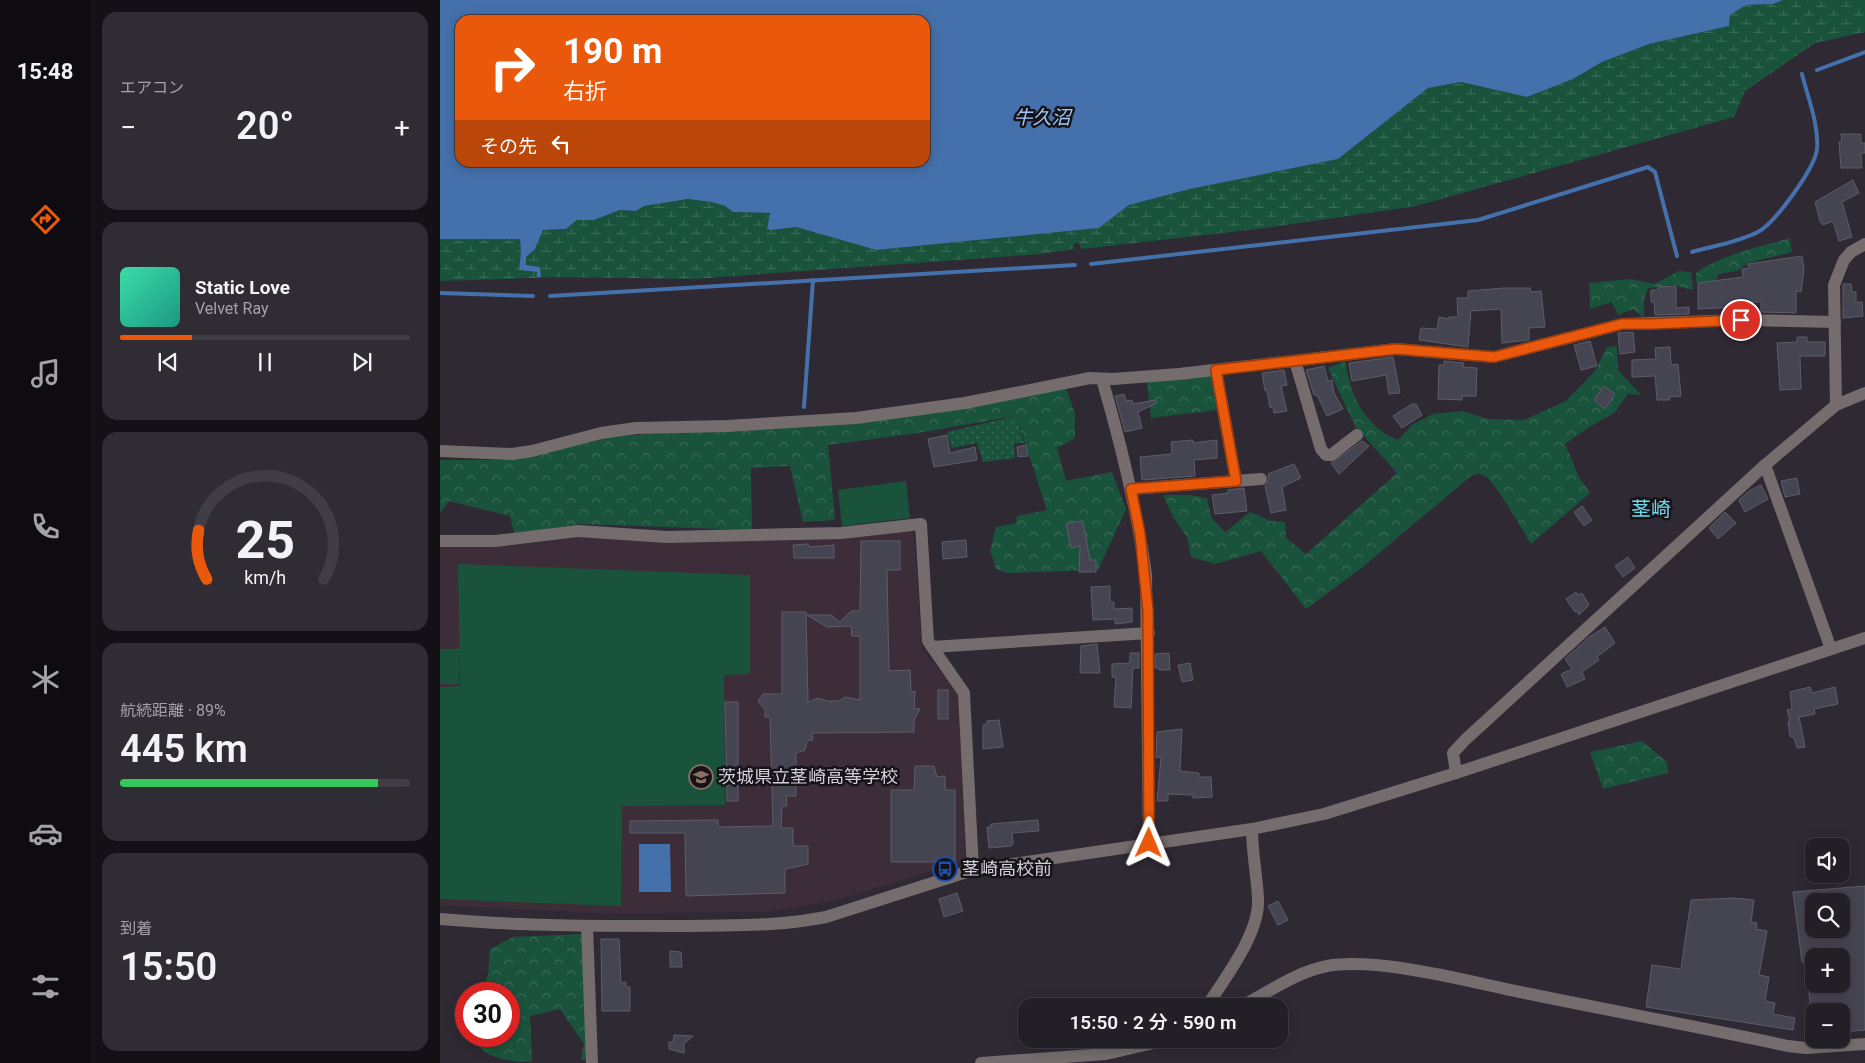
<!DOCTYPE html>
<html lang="ja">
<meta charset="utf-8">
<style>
:root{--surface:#231f27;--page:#2f2c33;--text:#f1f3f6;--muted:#a3a2a7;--line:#403d44;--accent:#ea580c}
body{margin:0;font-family:Roboto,"Noto Sans JP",sans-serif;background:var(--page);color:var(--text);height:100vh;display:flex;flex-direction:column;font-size:19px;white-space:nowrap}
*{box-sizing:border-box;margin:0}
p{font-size:16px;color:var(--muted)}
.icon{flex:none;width:28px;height:28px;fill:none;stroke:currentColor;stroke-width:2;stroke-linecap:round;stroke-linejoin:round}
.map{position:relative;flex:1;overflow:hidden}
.sheet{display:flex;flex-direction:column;gap:12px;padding:12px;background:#131115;width:350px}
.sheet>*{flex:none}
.hud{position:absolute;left:15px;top:15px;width:475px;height:152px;border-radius:15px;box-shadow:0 2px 12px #0003,0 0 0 1px var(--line);background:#ea580c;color:#fff;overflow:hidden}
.fabs{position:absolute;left:1365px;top:838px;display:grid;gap:10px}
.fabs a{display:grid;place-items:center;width:45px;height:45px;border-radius:10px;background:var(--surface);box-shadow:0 2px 12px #0003,0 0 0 1px var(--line);font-size:25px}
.speed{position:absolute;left:15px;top:982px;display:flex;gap:10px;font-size:25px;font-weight:700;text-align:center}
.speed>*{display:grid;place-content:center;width:65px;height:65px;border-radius:50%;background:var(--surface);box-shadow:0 2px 12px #0003,0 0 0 1px var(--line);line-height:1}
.speed .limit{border:8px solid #d22;background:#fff;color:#111}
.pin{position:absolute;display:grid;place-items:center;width:42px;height:42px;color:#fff;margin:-21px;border:2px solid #fff;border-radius:50%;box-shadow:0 1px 5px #0007}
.me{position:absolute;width:55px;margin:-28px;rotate:1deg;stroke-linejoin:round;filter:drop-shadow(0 0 4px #0008)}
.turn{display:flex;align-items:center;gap:18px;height:105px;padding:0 25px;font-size:22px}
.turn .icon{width:65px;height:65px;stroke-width:2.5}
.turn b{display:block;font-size:35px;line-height:42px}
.then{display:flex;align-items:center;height:48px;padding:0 25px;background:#0003;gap:10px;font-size:19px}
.big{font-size:38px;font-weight:600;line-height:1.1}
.sheet .tile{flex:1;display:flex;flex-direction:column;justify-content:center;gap:8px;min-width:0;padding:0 18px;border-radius:15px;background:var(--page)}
.sheet .dial{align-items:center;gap:0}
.dial svg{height:130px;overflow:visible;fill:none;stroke:var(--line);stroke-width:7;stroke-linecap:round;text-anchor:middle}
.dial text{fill:var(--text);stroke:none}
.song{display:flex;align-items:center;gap:15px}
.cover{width:60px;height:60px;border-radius:8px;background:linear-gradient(135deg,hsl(160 70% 55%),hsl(170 70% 35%))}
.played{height:5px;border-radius:2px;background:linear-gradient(90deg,var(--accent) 25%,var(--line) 25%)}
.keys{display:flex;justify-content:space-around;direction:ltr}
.heat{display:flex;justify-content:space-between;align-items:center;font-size:28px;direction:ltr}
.charge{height:8px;border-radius:4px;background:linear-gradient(90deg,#34c759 89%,var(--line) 0)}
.trip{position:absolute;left:578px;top:998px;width:270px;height:50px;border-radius:15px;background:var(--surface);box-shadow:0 2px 12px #0003,0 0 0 1px var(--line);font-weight:600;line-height:50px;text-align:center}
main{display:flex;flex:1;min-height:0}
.tab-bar{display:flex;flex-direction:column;width:90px;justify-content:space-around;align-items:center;background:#0e0c10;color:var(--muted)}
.tab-bar .icon{width:35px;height:35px}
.tab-bar .on{color:var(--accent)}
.tab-bar b{font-size:22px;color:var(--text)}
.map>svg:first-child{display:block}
.education{fill:#3d2d39}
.grass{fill:url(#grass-dots)}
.forest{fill:url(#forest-crowns)}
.wetland{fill:url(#wetland-marsh)}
.park{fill:#1a533b}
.water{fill:#4470ab;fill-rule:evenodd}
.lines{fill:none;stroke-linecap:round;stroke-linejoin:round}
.stream{stroke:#4470ab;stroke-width:4}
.building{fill:#454451;stroke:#5d5c69;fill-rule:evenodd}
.minor{stroke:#746c6d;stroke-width:12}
.route-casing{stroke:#983908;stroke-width:12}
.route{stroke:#ea580c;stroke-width:9}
.labels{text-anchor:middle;stroke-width:5;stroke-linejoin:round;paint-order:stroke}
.poi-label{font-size:18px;fill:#d3cfd6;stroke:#151318;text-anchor:start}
.water-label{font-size:19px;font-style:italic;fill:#a2c7f9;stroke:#151318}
.quarter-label{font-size:20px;fill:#70dae9;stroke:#151318}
</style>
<main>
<nav class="tab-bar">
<b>15:48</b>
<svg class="icon on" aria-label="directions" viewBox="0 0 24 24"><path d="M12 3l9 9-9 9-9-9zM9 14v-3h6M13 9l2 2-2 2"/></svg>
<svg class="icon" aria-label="music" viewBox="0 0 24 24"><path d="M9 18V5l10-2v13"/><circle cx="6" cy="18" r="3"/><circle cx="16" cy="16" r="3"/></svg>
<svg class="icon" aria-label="phone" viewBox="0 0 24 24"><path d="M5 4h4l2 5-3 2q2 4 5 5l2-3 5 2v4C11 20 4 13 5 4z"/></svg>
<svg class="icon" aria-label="climate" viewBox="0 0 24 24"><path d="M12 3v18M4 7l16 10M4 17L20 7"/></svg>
<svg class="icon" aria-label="car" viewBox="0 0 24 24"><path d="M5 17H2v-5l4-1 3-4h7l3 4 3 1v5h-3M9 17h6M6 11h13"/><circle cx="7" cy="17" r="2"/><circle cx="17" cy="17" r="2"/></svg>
<svg class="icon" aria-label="filters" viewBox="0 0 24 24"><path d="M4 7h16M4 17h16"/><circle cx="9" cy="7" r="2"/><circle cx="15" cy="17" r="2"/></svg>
</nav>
<section class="sheet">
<div class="tile"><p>エアコン</p>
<div class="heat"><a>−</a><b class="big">20°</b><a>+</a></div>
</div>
<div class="tile">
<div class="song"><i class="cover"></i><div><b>Static Love</b><p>Velvet Ray</p></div></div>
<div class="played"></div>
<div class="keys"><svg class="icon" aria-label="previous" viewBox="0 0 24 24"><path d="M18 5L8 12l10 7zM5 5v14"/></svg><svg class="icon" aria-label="pause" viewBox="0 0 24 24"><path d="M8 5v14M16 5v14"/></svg><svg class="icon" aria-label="next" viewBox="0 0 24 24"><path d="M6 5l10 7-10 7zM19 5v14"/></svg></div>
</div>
<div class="tile dial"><svg viewBox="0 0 100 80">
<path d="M14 69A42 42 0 1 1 86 69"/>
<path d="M14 69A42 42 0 0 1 9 39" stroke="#ea580c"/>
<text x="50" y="56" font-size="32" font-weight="700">25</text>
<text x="50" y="72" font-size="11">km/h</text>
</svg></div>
<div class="tile"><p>航続距離 · 89%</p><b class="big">445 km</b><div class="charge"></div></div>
<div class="tile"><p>到着</p><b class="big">15:50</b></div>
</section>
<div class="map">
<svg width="1425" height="1063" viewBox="0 0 1425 1063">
<defs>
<pattern id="grass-dots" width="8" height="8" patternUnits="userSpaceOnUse" patternTransform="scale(1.25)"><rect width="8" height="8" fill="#1a533b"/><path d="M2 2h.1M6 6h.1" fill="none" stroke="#3a6b57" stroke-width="1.8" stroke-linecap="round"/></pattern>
<pattern id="forest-crowns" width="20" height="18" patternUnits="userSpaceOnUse" patternTransform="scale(1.25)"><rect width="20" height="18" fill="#1a533b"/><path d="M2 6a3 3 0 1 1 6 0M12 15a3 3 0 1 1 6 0" fill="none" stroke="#3a6b57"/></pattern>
<pattern id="wetland-marsh" width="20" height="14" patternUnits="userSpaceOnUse" patternTransform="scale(1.25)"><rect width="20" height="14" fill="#1a533b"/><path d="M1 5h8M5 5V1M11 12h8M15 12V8" fill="none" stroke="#3a6b57"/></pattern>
</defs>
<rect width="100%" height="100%" fill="#2f2934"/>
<path class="education" d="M470,530L474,534L482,649L520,695L526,860L398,900L326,912L153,913L0,905V547L71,546L143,537Z"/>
<path class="grass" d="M576,416L584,443H574L575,458L543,462L537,443L512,448L507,432Z"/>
<g class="forest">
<path d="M1350,238L1352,252L1308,263L1297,271L1278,274L1276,281L1256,283V273C1283,254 1319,247 1350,238Z"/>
<path d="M1239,271L1251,272L1253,290L1233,285L1208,288L1204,299V318L1193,309L1178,315L1172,302L1150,309L1149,283L1190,279L1215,284Z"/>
<path d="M1177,346L1178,370L1201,395L1188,394L1174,413L1146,429L1125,444L1139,477L1150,493L1091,544C1083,531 1055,480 1043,475C1039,473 1035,474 1031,476L919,570L866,609L821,551L775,564L751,557L747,537L733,517L723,495H750L767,498L772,519L785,532L810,512L830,521L845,522L846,538L866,554L957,473L915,426L888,368L905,361C911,396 924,426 958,440L973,424L993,414L1023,411L1047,419L1084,420L1126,401L1155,371L1167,347Z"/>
<path d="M773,374L777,410L711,418L707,382Z"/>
<path d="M626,388L635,414V438L617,448L626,481L672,472L686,509L658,570L568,573L556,569L550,550L556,527L576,523L577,516L607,510L576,416L478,433L388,445L395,520L363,522L350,466L311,468L312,530L140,524L74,534L70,516L9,501L0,513V460H72L162,437L413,422Z"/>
<path d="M1202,741L1227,762L1228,773L1163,789L1150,752Z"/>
<path d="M142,934L147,1060H141L144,1044L120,1009L90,1016L92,1062C67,1060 52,1061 34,1042L35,1036H69V994H41L48,975L50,949L73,937Z"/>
</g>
<path class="wetland" d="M1343,0H1425V32L1375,43L1305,91L1294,117L976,206L818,229L641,249L639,242L634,244V249L601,254L253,279L120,277L0,281V239H80L81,252L79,270L97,272L100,267L86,265V257L95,249L103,230L126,229L137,220H154L180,210L196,211L204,206L248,199L271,202L285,206L293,212L330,213L327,229L331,230L356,227L436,250L659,228L689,205L750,189L898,159L988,88L1021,82L1087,97L1133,79L1162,62L1209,44L1289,26L1290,15L1306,5L1333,4Z"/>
<g class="park">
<path d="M466,481L470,518L402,526L398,490Z"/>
<path d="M18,564L310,575V674L284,675L285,805L182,806L181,906L0,899V687L20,686Z"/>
<rect x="0" y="649" width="19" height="35"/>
</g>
<g class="water">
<path d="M0,0H1343L1333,4L1306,5L1290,15L1289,26L1209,44L1162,62L1133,79L1087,97L1021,82L988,88L898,159L750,189L689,205L659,228L436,250L356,227L331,230L327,229L330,213L293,212L285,206L271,202L248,199L204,206L196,211L180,210L154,220H137L126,229L103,230L95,249L86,257V265L100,267L101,277H97V272L79,270L81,252L80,239H0ZM20,20H485V162H20Z"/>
<path d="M199,844H230L231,892H199Z"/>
</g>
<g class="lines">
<g class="stream">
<path d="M1377,70L1425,52"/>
<path d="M1252,252C1274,246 1298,242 1318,232C1335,223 1375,168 1377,149C1379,125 1368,98 1362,74"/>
<path d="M651,264L1038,220L1208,167L1215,172L1237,256"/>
<path d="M0,293L93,296"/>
<path d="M110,296L635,265"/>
<path d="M364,407L373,280"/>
</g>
</g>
<g class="building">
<path d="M1401,134H1421V143H1425V153H1421L1422,168H1401L1399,142H1402Z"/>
<path d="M1413,180L1419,193L1402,202L1412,237L1399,241L1393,221L1383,225L1380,221L1375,202Z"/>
<path d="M1362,256L1364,270L1361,292L1356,291V313L1321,312V302H1300V307L1258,309V283L1303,277L1302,269L1309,268L1308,264Z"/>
<path d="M1403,284H1411L1412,292H1416V302H1422L1423,316L1403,318Z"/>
<path d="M1236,286V308L1249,307V314L1215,315L1214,302H1211V290H1218V287Z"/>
<path d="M1064,288H1090L1091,292L1101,291L1105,327L1089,328V340L1062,343L1061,309L1031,311L1028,347L979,340L981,328L997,329L999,317L1009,319V317H1018L1017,298H1028V291Z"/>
<path d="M1193,332L1195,352L1180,354L1178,333Z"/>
<path d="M1357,337H1367V342H1385V356H1360L1361,389L1340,390L1337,343L1357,342Z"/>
<path d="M1150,341L1157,366L1141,370L1134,345Z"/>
<path d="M1230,347L1231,365L1238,364L1241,396L1229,397L1230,400H1217L1215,376L1192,377V360L1216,359L1215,348Z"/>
<path d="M953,357L960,393L949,394L946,375L912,381L909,363Z"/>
<path d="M1004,361L1024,363L1023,367L1037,368L1036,396H1022V400L998,399L999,365H1004Z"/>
<path d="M884,366L888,381L892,380L894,393L903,409L887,416L877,395H874L866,370Z"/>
<path d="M844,370L847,385L841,386L847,411L834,413L833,407L830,408L827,390L825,391L822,373Z"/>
<path d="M1164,386L1175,394L1165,409L1154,400Z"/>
<path d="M684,394L686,401L692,400L693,404L715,400L717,403L698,412L702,428L685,432L675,396Z"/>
<path d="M972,404H976L982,415L962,428L953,416Z"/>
<path d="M507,435L510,453L535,447L537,460L494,467L488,439Z"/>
<path d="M753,440V443L777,440V458L754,460L755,476L702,480L700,457L732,454L731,442Z"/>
<path d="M922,441L929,446L899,474L891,463Z"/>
<path d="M586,445L588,456L578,457L577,447Z"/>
<path d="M854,464L861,478L842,487L846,510L831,513L825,486L829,479L828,474Z"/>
<path d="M1357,478L1360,494L1345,497L1341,481Z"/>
<path d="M1321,485L1328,499L1305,512L1299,500L1309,491Z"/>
<path d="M804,488L807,511L775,514L772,495L788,493V490Z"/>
<path d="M1142,506L1152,520L1144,526L1134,512Z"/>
<path d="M1285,512L1296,523L1278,539L1269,528Z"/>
<path d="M641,521L643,522L650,560H656V572H639L640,546L631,548L626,524Z"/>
<path d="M526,540L527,557L503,559L502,542Z"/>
<path d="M421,541H460V570H447L449,671L470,670L471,692L475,691L474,708L480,709L474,720V732L372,733L373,740L367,741L365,750L356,753V796H346L347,806H342L341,828H353V846H368V864L345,869V893L246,896L245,833H190V821L278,820V827L333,826L330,717H325V710L318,701L323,694H342V612H366L368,702L378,698L388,701H399L405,697L420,700V636H412L411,626L387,627L367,615H391L400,622L411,611H420Z"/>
<path d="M368,544L369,547L394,545V558H354L353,545Z"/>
<path d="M1188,557L1195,568L1183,577L1175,566Z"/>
<path d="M670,586V602H674V609L692,608V622L675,624V619L653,620L651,587Z"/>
<path d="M1136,592L1138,595L1142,593L1149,605L1139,615L1137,611L1135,612L1126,599Z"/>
<path d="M1165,627L1175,643L1157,657L1159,660L1142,672L1145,679L1127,687L1121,674L1132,669L1125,659L1149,637Z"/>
<path d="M657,644L660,673H640L641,646Z"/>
<path d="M690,653H699V668H693L691,708L674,707L676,677H672V664L690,663Z"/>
<path d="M729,653L730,670H719V668H715V654Z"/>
<path d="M750,663L753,680L742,682L738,665Z"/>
<path d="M1370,687L1372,693L1395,687L1398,704L1374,709L1375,714L1359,717L1365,747L1357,748L1354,738L1350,736L1348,722L1350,721L1347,710L1352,709L1350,692Z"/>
<rect x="498" y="690" width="10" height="29"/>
<path d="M285,702H298V801H287Z"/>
<path d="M559,720L563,747L543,749V725L547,724V721Z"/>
<path d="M742,729L740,771L759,773V777H771L772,797L753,798V795L728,794V801H717L721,758L716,757L717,732Z"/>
<path d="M475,766H494L497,777L505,776V790H515V862H451V790H474Z"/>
<path d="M598,820L599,831L572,833L573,843L571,846L549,848L547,827H551V824Z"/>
<path d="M1425,886V1030L1401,1032V1011H1371L1368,984H1401V956H1374V963L1362,962L1353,892ZM1374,901H1401V929H1374Z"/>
<path d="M517,893L523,911L504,917L499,899Z"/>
<path d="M1294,898L1314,900L1311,922L1317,923L1316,929L1327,931L1319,975L1329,977L1325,1001L1335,1003L1333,1014L1355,1018L1353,1030L1206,1007L1212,965L1241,969L1251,900Z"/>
<path d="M838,901L848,920L838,925L828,906Z"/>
<path d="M161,939H179L181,983L186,982V987H190V1011H162Z"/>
<path d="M230,951L241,952L242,967H230Z"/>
<path d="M234,1035L253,1036L244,1044V1053L229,1049V1042H233Z"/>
</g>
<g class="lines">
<g class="minor">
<path d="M855,361L881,449L886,455H891L917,435"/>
<path d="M776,370L796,481"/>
<path d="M662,379C681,444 697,509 706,575L709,843"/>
<path d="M1396,405L1394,285L1404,260L1411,252L1425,244"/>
<path d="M0,451L72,454L92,451L161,433L196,428L287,426L416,418L525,403L650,378L673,379L739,374L956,349L1054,357L1182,324L1301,320L1395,322"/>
<path d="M1325,465L1391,649"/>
<path d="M691,489L821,479"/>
<path d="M0,541H55L138,531L227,537L401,533L481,524L488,641L524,693L533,870"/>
<path d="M492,647L709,633"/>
<path d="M1016,773L1013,753L1025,740L1325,465L1396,405L1425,393"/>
<path d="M0,919C78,926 156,926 235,926C286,925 336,927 386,917L533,870L812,829L884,814L1016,773L1425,638"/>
<path d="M147,926L152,1063"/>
<path d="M767,1006C785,978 820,933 818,899C817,876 812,853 812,829"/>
<path d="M802,1006C829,992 856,972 887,966C940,957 1030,982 1085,993C1172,1011 1260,1027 1348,1046L1366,1048L1425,1044"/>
<path d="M541,1063L666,1054L731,1039"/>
</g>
</g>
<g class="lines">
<g class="route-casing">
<path id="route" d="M709,843L708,611L700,534L691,489L796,481L776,370L956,349L1054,357L1182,324H1212L1301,320"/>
</g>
<use href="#route" class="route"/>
</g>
<defs>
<g id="school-ring" transform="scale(1.25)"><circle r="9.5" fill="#151318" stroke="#8d6e63" stroke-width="1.5"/><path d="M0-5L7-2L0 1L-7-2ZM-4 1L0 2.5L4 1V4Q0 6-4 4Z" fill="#8d6e63"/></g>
<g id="bus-ring" transform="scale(1.25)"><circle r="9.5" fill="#151318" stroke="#1a4fb4" stroke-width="1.5"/><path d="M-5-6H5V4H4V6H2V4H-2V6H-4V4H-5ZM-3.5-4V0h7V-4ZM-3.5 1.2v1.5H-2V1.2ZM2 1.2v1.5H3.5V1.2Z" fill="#1a4fb4"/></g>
</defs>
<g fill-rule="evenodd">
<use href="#school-ring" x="261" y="777"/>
<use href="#bus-ring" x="505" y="869"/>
</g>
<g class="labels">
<g class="poi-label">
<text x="278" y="783">茨城県立茎崎高等学校</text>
<text x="522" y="875">茎崎高校前</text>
</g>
<g class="water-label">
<text x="602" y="124">牛久沼</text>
</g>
<g class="quarter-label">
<text x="1211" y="516">茎崎</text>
</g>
</g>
</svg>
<div class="fabs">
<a><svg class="icon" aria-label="sound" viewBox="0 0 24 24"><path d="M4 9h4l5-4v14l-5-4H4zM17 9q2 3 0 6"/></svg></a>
<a><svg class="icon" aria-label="search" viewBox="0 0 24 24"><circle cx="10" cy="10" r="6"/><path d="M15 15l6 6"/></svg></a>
<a>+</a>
<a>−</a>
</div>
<div class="speed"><div class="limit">30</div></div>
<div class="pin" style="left:1301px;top:320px;background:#d93025"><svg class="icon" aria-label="arrive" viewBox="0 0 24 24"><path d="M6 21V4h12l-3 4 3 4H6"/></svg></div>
<svg class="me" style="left:709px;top:843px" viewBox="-20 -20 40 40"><path d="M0-17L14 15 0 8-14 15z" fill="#ea580c" stroke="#fff" stroke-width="4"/></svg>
<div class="trip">15:50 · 2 分 · 590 m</div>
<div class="hud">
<div class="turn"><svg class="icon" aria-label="right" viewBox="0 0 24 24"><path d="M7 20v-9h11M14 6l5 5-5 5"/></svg><div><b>190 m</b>右折</div></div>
<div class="then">その先<svg class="icon" aria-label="left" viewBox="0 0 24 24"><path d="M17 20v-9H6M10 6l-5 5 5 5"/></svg></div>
</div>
</div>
</main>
